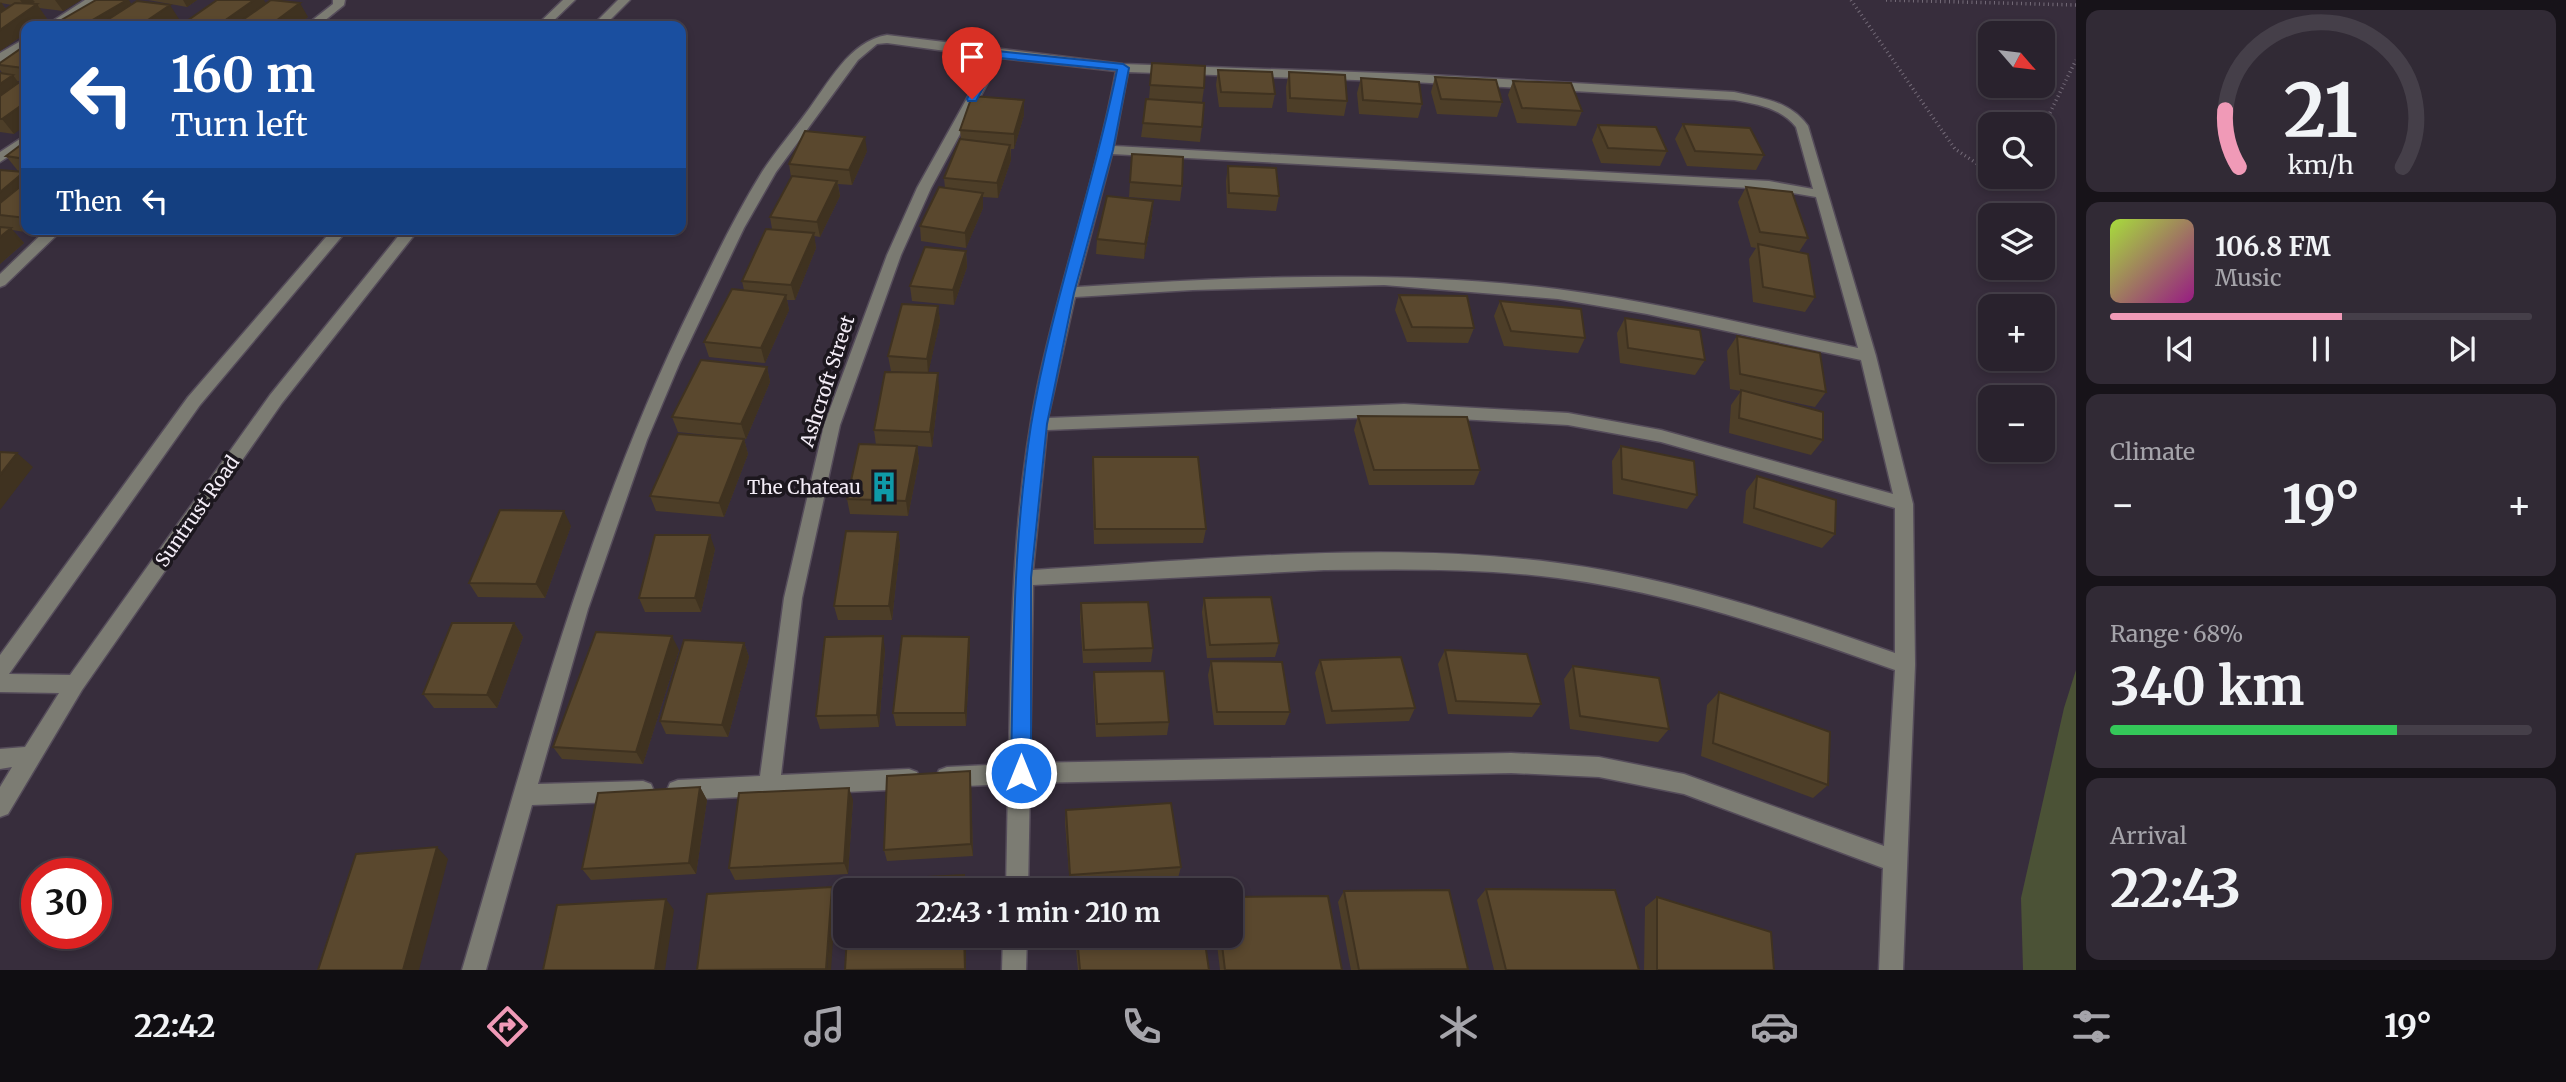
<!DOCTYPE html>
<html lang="en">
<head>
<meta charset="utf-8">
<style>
	body { margin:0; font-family:Merriweather,serif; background:#312a35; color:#f1f3f6; height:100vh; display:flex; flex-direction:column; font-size:26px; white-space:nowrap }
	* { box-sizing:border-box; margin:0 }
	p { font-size:23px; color:#a5a4aa }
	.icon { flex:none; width:38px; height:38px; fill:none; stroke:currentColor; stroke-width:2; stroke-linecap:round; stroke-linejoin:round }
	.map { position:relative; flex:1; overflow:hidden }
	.details { display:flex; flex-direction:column; gap:10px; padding:10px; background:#171319; width:490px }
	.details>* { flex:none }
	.hud { position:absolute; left:21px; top:21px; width:665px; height:214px; border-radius:14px; box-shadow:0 4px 10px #0003,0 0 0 2px #453f49; background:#1a4fa0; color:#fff; overflow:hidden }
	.needle { width:46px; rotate:118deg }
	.controls { position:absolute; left:1978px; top:21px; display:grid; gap:14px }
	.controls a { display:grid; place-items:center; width:77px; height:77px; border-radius:14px; background:#29222d; box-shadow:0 4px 10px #0003,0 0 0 2px #453f49; font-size:35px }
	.speed { position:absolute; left:21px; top:858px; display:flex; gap:14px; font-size:35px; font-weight:700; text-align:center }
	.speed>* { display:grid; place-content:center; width:91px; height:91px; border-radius:50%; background:#29222d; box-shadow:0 4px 10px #0003,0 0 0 2px #453f49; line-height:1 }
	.speed .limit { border:10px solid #d22; background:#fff; color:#111 }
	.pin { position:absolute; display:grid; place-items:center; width:60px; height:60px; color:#fff; margin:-72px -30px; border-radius:50% 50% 50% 0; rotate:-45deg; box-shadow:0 0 7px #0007 }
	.pin .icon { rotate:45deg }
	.me { position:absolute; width:77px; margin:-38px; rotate:0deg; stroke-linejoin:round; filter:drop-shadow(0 0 5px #0008) }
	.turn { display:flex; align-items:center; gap:24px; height:147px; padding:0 35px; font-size:32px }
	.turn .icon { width:91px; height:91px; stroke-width:2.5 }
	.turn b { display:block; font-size:49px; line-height:60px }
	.then { display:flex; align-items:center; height:66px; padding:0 35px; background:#0003; gap:14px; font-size:26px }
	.big { font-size:52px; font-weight:700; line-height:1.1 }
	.details .widget { flex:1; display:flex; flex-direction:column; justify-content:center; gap:10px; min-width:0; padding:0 24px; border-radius:14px; background:#312a35 }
	.details .dial { align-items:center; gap:0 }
	.dial svg { height:182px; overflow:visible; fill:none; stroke:#453f49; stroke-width:7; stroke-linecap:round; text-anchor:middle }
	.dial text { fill:#f1f3f6; stroke:none }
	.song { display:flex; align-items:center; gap:21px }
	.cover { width:84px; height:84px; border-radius:10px; background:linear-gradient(135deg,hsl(80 70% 55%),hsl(310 70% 35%)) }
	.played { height:7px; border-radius:4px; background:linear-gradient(90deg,#f09ab7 55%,#453f49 55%) }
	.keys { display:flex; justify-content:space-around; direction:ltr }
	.heat { display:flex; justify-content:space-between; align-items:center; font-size:38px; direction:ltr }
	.charge { height:10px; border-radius:5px; background:linear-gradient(90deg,#34c759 68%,#453f49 0) }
	.trip { position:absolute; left:833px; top:878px; width:410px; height:70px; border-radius:14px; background:#29222d; box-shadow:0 4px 10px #0003,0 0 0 2px #453f49; font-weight:700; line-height:70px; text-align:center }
	.menu { display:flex; height:112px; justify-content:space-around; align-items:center; background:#100e12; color:#a5a4aa }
	.menu .icon { width:49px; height:49px }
	.menu .active { color:#f09ab7 }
	.menu b { font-size:32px; color:#f1f3f6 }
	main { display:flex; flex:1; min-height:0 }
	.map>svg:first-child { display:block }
</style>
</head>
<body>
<main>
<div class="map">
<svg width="2076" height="970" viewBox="0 0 2076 970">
	<rect width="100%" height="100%" fill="#372d3c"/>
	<path fill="#4b5236" d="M2076 670V970H2023L2021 898 2064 708Z"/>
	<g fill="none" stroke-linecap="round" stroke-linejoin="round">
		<g stroke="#554c5a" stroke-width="3">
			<path id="minor" d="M85 0H99L59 26H45Z
				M333 0H345L344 5 318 26H305L333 4Z
				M563 0H575L548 26H536Z
				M618 0H630L604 26H592Z
				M887 35 1123 64 1412 74 1734 92C1762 98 1790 101 1808 126L1876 356 1913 504 1915 665 1903 970H1879L1883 868 1684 794 1599 777 1511 773 1030 783 1028 891H1006L1008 784 947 787 939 784 936 777 939 770 947 767 1009 764C1011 638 1012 513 1037 389 1059 282 1096 179 1116 71L1001 58 931 188 901 255 840 425 802 598 781 775 909 769 917 772 920 779 917 786 909 789 678 800 670 797 667 790 670 783 678 780 760 776 784 598 824 425 887 255 917 188 990 57 887 43 877 44 858 60 776 172 744 228 680 362 647 440 588 609 538 784 643 781 651 784 654 791 651 798 643 801 532 805 486 970H462C529 743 588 516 693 303 715 258 736 214 762 172 775 152 792 132 806 113 828 84 849 41 887 35ZM1128 72 1412 82 1734 100C1757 104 1781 108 1796 127L1813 189 1769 181 1114 146ZM1112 154 1769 189 1816 197 1858 348C1758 327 1658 302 1557 289 1398 269 1237 277 1077 287ZM1384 285 1558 299 1647 314 1861 360 1893 494 1661 430 1568 413 1404 404 1048 418 1075 297 1193 290ZM1404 416 1568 425 1661 442 1895 508V653C1785 615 1674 578 1558 563 1385 540 1206 560 1033 570L1047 430ZM1324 570C1402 569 1480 568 1558 578 1674 593 1785 631 1895 670L1884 846 1684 774 1599 757 1511 753 1030 763 1033 585Z
				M26 38V47L0 62V53Z
				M26 135V145L0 162V152Z
				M47 229H63L5 285 0 287V274Z
				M333 229H348L200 405 9 674 70 675 270 395 404 229H419L282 403 82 690 8 814 0 817V787L12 767 0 769V749L25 747 59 693 0 692V655L188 397Z
				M1003 936H1027L1026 970H1002Z"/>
		</g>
		<path stroke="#746b78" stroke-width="3.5" stroke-dasharray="1 3.5" stroke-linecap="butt" d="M1851 0 1955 149 1979 165 1990 166
			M1886 0 2076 5
			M2042 129 2076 60"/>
		<use href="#minor" fill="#7c7c73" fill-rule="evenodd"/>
	</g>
	<path fill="#4d3e28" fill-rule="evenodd" d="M0 0H81L63 11 39 8 47 19 26 26V33L0 51ZM1 3 12 5 6 9Z
		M148 0H197L187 7Z
		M266 4 308 17 296 26H186L184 23Z
		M26 45V82L17 81 14 134 0 132V73L3 74 0 70V63Z
		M1152 63 1204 88 1202 102 1158 100 1202 127 1200 142 1141 137 1143 123 1149 99Z
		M1218 70 1275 94 1272 108 1219 107 1216 85Z
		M1289 72 1347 101 1344 116 1287 112 1286 87Z
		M1435 77 1502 102 1497 117 1437 114 1431 92Z
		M1361 78 1422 104 1418 118 1359 114 1357 93Z
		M1513 81 1582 111 1576 126 1517 123 1508 95Z
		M1024 100V115L1014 149H1011V160L998 198 983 197V208L966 248 921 241 920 226 945 188 944 178 961 139 960 130Z
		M1683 124 1764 155 1756 170 1687 166 1675 139Z
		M1598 125 1667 151 1660 166 1601 163 1592 140Z
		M26 141V172L18 171 6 156Z
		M867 151 852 185 838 184 840 196 820 237 814 236 816 248 795 300H787L789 310 765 363 709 357 704 342 744 290 742 281 772 229 770 217 791 177 789 164Z
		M1132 154 1182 186 1180 201 1129 197Z
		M1228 166 1279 196 1276 211 1227 208 1226 181Z
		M0 170 26 175V229H43L38 234 12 230 24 243 0 264Z
		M1746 187 1808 238 1799 252 1815 297 1805 312 1753 302 1749 259 1756 248 1751 247 1738 202Z
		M1153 201 1152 216 1144 259 1096 254 1097 239Z
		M966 251 967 267 954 305 912 301 910 286Z
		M1399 295 1474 328 1468 343 1407 342 1395 310Z
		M1500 301 1585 338 1578 353 1504 346 1494 316Z
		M938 306 940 321 928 373 939 388 932 447 917 446 919 461 908 516 850 514 847 499 876 445 874 430 908 372 891 371 888 356Z
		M1625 318 1705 360 1695 375 1620 363 1617 333Z
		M1737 336 1826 392 1815 407 1755 394 1823 440 1811 455 1729 433 1731 405 1741 391 1730 389 1727 351Z
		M767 367 770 382 746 439 678 432 672 417Z
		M1358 416 1480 470 1474 485H1369L1354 430Z
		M744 439 748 454 724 517 656 511 650 496Z
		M1621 446 1697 495 1687 509 1613 494 1612 461Z
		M1093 457 1206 529 1203 543 1094 544 1092 472Z
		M1757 476 1835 534 1822 548 1743 523 1746 491Z
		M571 526 545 598 478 597 469 583Z
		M898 532 900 546 892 620H838L834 606Z
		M715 549 701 612H645L639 598Z
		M1204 598 1279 643 1275 657 1207 658 1202 612Z
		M1081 603 1153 648 1151 662 1083 663 1080 617Z
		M514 623 523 637 497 708H434L423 694Z
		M969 637 970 650 966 726H896L893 713Z
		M744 643 749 657 728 737 666 734 660 721Z
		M679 650 643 764 562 759 553 747Z
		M885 650 879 727 820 729 816 716Z
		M1445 650 1541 704 1532 717 1448 714 1438 664Z
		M1320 660 1415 708 1409 721 1326 724 1315 673Z
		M1211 661 1290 712 1285 725H1214L1208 675Z
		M1573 666 1669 729 1658 742 1570 729 1564 679Z
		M1094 672 1169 722 1167 735 1096 737 1093 686Z
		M1719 692 1828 785 1813 798 1701 756 1707 705Z
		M970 771 971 784 973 856 887 861 884 850Z
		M700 787 707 800 696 874 591 880 582 869Z
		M853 800 848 874 735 880 729 868Z
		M1066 810 1181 867 1178 878 1070 886 1065 822Z
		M1486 889 1639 970H1494L1477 900Z
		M1344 891 1468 969 1467 970H1351L1338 902Z
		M1657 897 1774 970H1644L1645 907Z
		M1075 936H1204L1209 970H1078Z
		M1216 936H1230L1342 970H1220Z"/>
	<path fill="#3f3220" d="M20 0H33L35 2 25 7Z
		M55 0H81L63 11Z
		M127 0H129L137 14 116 26H82Z
		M183 0H197L187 7Z
		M254 0H264L269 9 245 26H217Z
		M1 2 11 17 0 23V3Z
		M300 3 308 17 296 26H269Z
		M37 4 47 19 36 26H26V33L0 51V30Z
		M170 5 179 19 169 26H139Z
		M13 75 24 90 0 106V84Z
		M1024 100V115L1014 149V134Z
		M26 102V125L14 134 2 119Z
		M865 137 867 151 852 185 849 170Z
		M1010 145 1011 160 998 198 997 183Z
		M24 172 26 175V196L0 215V192Z
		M837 181 840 196 820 237 817 222Z
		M983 193V208L966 248 965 233Z
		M1153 201 1152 216 1144 259 1145 244Z
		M11 228 24 243 0 264V237Z
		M34 229H43L38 234Z
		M814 233 816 248 795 300 791 285Z
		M966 251 967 267 954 305 953 290Z
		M786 295 789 310 765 363 761 348Z
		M938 306 940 321 928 374 927 359Z
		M767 367 770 382 746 439 741 424Z
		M938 373 939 388 932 447 930 432Z
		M744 439 748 454 724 517 719 503Z
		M917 446 919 461 908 516 906 501Z
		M17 453 33 467 0 510V475Z
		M564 511 571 526 545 598 536 584Z
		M898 532 900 546 892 620 889 606Z
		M710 535 715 549 701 612 695 598Z
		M514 623 523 637 497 708 487 695Z
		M672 636 679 650 643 764 636 752Z
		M883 636 885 650 879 727 877 715Z
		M969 637 970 650 966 726 965 713Z
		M744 643 749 657 728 737 722 725Z
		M970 771 971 784 973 856 971 844Z
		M700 787 707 800 696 874 689 863Z
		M849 788 853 800 848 874 844 863Z
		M437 847 448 859 419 970H403Z
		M832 887 836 898 831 970H827Z
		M666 899 674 910 665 970H655Z
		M964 936H966V970H965Z"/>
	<path fill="#5a482e" stroke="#3f3220" stroke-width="2" d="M96 0H127L82 26H51Z
		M217 0H254L217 26 184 23Z
		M271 0 300 3 269 26H234Z
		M137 1 170 5 139 26H98Z
		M15 3 37 4 0 30V13Z
		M26 45V66L23 68 0 65V63Z
		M1152 63 1205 66 1204 88 1150 85Z
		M1218 70 1272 72 1275 94 1221 92Z
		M1289 72 1345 75 1347 101 1290 98Z
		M0 73 13 75 0 84Z
		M1435 77 1496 80 1502 102 1441 99Z
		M1361 78 1419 82 1422 104 1363 100Z
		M21 81 26 82V102L2 119H0V96Z
		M1513 81 1571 83 1582 111 1522 108Z
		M972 96 1024 100 1014 134 960 130Z
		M1146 99 1204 103 1202 127 1143 123Z
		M1683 124 1750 128 1764 155 1695 151Z
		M1598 125 1656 127 1667 151 1608 148Z
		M805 131 865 137 849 170 789 164Z
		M960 139 1010 145 997 183 944 178Z
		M26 141V159L6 156Z
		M1132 154 1183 157 1182 186 1130 182Z
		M1228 166 1276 168 1279 196 1229 193Z
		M0 170 24 172 0 192Z
		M792 176 837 181 817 222 770 217Z
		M26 182V218L0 215V203Z
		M939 187 983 193 965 233 920 226Z
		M1746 187 1792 192 1808 238 1760 232Z
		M1107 196 1153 201 1145 244 1097 239Z
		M0 227 11 228 0 237Z
		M766 229 814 233 791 285 742 281Z
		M1758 244 1808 254 1815 297 1763 287Z
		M925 247 966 251 953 290 910 286Z
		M732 289 786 295 761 348 704 342Z
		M1399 295 1467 296 1474 328 1412 327Z
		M1500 301 1581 309 1585 338 1511 331Z
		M902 304 938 306 927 359 888 356Z
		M1625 318 1700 330 1705 360 1628 348Z
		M1737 336 1820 353 1826 392 1740 374Z
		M701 360 767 367 741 424 672 417Z
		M885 372 938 373 930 432 874 430Z
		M1741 390 1823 412V440L1739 418Z
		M1358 416 1467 417 1480 470H1374Z
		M678 434 744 439 719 503 650 496Z
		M859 444 917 446 906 501 847 499Z
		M1621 446 1694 461 1697 495 1622 479Z
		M0 452 17 453 0 475Z
		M1093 457H1198L1206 529H1095Z
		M1757 476 1836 500 1835 534 1754 508Z
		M500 510 564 511 536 584 469 583Z
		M846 531 898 532 889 606H834Z
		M655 535H710L695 598H639Z
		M1271 597 1279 643 1210 645 1204 598Z
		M1148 602 1153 648 1084 650 1081 603Z
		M452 623H514L487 695 423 694Z
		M596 632 672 636 636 752 553 747Z
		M883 636 877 715 816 716 825 637Z
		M902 636 969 637 965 713H893Z
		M684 640 744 643 722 725 660 721Z
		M1445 650 1527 654 1541 704 1456 701Z
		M1401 657 1415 708 1332 711 1320 660Z
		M1211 661 1282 662 1290 712H1217Z
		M1573 666 1659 678 1669 729 1580 716Z
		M1164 671 1169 722 1097 724 1094 672Z
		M1719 692 1830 732 1828 785 1713 743Z
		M970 771 971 844 884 850 887 776Z
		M700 787 689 863 582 869 598 793Z
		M849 788 844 863 729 868 739 793Z
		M1171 803 1181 867 1070 875 1066 810Z
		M437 847 403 970H318L356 854Z
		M964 875V891H851V881Z
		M832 887 826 969 697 970 707 894Z
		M1486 889 1615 890 1639 970H1506Z
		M1449 890 1468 969 1359 970 1344 891Z
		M1328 896 1342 970H1225L1221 936H1230V897Z
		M1657 897 1771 932 1774 970H1657Z
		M666 899 655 970H543L557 905Z
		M847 936H964L965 969 845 970Z
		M1077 936H1204L1209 970H1080Z"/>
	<path fill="#1a73e8" stroke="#114b97" stroke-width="2" d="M997 51 1123 64 1129 68 1113 150 1074 293 1047 424 1031 578V773L1028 779 1021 782 1014 779 1011 773C1013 656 1013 541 1031 425 1051 305 1093 189 1117 70L1000 58 976 101H968L967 99 991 54Z"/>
	<defs>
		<g id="building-bare" transform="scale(2.415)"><path d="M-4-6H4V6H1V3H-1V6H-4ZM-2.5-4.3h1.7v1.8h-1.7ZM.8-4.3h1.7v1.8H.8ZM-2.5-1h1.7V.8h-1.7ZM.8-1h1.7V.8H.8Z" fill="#0f9aa8" stroke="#1c171e" stroke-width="2.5" paint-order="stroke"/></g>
	</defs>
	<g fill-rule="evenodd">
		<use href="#building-bare" x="884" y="487"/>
	</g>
	<g text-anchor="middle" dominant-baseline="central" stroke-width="7" stroke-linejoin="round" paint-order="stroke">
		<g font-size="19" fill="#f3ecf6" stroke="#1c171e">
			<text transform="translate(827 381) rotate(-72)">Ashcroft Street</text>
			<text transform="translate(197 511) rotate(-55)">Suntrust Road</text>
		</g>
		<g font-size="19" fill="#f3ecf6" stroke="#1c171e" text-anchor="end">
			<text x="861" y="487">The Chateau</text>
		</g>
	</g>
</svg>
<div class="controls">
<a><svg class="needle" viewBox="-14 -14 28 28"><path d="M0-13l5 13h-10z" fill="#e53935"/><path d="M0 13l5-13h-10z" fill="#a5a4aa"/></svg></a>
<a><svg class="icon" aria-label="search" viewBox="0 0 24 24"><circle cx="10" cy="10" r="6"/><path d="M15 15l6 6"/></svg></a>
<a><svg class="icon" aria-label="layers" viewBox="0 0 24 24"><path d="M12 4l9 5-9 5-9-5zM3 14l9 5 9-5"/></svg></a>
<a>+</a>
<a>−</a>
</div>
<div class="speed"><div class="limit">30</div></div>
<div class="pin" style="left:972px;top:99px;background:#d93025"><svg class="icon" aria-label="arrive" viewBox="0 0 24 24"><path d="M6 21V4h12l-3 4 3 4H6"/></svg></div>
<svg class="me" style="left:1021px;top:773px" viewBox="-20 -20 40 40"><circle r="17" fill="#1a73e8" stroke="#fff" stroke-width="3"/><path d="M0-11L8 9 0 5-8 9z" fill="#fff"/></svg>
<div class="trip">22:43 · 1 min · 210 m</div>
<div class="hud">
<div class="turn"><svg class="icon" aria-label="left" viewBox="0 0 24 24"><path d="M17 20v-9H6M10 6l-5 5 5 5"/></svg><div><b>160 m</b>Turn left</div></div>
<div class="then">Then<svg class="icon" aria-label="left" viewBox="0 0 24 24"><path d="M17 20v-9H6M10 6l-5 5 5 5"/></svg></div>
</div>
</div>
<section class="details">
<div class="widget dial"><svg viewBox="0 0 100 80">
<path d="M14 69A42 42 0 1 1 86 69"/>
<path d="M14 69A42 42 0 0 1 8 44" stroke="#f09ab7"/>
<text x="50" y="56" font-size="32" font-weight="700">21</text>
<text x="50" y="72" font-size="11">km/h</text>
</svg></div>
<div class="widget">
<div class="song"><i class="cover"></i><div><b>106.8 FM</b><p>Music</p></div></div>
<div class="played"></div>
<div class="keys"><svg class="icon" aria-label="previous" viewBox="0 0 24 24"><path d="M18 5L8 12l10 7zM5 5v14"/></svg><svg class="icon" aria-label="pause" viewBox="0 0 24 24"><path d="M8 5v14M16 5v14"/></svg><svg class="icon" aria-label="next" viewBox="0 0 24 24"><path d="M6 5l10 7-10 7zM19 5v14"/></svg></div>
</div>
<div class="widget"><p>Climate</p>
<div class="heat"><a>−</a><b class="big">19°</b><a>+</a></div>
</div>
<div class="widget"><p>Range · 68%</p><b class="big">340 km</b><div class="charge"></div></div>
<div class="widget"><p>Arrival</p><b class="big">22:43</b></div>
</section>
</main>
<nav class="menu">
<b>22:42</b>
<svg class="icon active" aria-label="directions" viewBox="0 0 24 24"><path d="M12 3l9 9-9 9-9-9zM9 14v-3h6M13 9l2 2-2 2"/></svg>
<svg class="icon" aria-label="music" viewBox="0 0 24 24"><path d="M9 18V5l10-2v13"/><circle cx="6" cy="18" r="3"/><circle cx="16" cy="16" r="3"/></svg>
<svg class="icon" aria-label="phone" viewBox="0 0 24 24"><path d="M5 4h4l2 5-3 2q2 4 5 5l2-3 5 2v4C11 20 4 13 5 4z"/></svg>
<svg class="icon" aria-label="climate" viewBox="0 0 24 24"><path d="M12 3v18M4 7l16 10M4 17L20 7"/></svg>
<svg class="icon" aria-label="car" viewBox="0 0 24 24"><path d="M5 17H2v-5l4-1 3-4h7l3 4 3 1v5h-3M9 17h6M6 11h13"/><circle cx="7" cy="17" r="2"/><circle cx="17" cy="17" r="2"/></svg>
<svg class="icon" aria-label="filters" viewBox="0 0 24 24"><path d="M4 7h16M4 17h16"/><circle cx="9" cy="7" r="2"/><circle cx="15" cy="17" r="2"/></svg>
<b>19°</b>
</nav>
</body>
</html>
